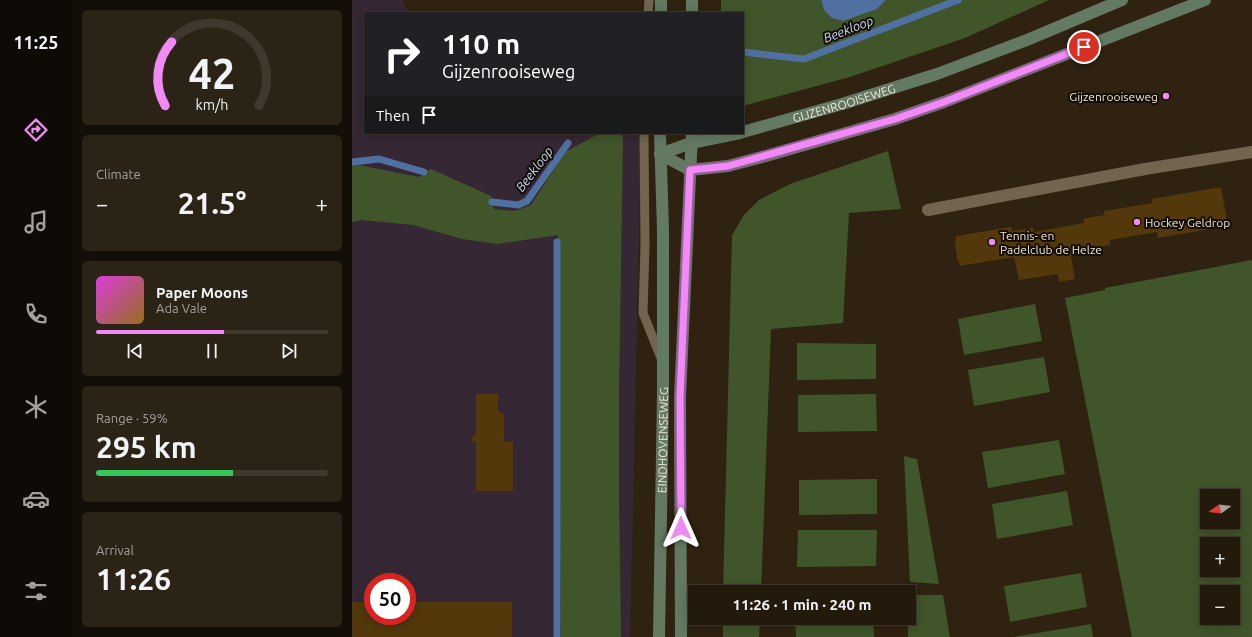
<!DOCTYPE html>
<html lang="en">
<head>
<meta charset="utf-8">
<style>
	body { margin:0; font-family:Ubuntu,sans-serif; background:#2b2315; color:#f1f3f6; height:100vh; display:flex; flex-direction:column; font-size:15px; white-space:nowrap }
	* { box-sizing:border-box; margin:0 }
	p { font-size:13px; color:#a3a19d }
	.icon { flex:none; width:22px; height:22px; fill:none; stroke:currentColor; stroke-width:2; stroke-linecap:round; stroke-linejoin:round }
	.map { position:relative; flex:1; overflow:hidden }
	.side { display:flex; flex-direction:column; gap:10px; padding:10px; background:#130e07; width:280px }
	.side>* { flex:none }
	.banner { position:absolute; left:12px; top:12px; width:380px; height:122px; border-radius:0px; box-shadow:0 2px 10px #0003,0 0 0 1px #40382d; background:#202124; color:#fff; overflow:hidden }
	.needle { width:26px; rotate:256deg }
	.buttons { position:absolute; left:848px; top:489px; display:grid; gap:8px }
	.buttons a { display:grid; place-items:center; width:40px; height:40px; border-radius:0px; background:#231a0c; box-shadow:0 2px 10px #0003,0 0 0 1px #40382d; font-size:20px }
	.speed { position:absolute; left:12px; top:573px; display:flex; gap:8px; font-size:20px; font-weight:700; text-align:center }
	.speed>* { display:grid; place-content:center; width:52px; height:52px; border-radius:50%; background:#231a0c; box-shadow:0 2px 10px #0003,0 0 0 1px #40382d; line-height:1 }
	.speed .limit { border:6px solid #d22; background:#fff; color:#111 }
	.pin { position:absolute; display:grid; place-items:center; width:34px; height:34px; color:#fff; margin:-17px; border:2px solid #fff; border-radius:50%; box-shadow:0 1px 4px #0007 }
	.me { position:absolute; width:44px; margin:-22px; rotate:0deg; stroke-linejoin:round; filter:drop-shadow(0 0 3px #0008) }
	.turn { display:flex; align-items:center; gap:14px; height:84px; padding:0 12px; font-size:18px }
	.turn .icon { width:52px; height:52px; stroke-width:2.5 }
	.turn b { display:block; font-size:28px; line-height:34px }
	.then { display:flex; align-items:center; height:38px; padding:0 12px; background:#0003; gap:8px; font-size:15px }
	.big { font-size:30px; font-weight:700; line-height:1.1 }
	.side .widget { flex:1; display:flex; flex-direction:column; justify-content:center; gap:6px; min-width:0; padding:0 14px; border-radius:6px; background:#2b2315 }
	.side .dial { align-items:center; gap:0 }
	.dial svg { height:104px; overflow:visible; fill:none; stroke:#40382d; stroke-width:7; stroke-linecap:round; text-anchor:middle }
	.dial text { fill:#f1f3f6; stroke:none }
	.song { display:flex; align-items:center; gap:12px }
	.cover { width:48px; height:48px; border-radius:6px; background:linear-gradient(135deg,hsl(300 70% 55%),hsl(40 70% 35%)) }
	.played { height:4px; border-radius:2px; background:linear-gradient(90deg,#f08bf6 55%,#40382d 55%) }
	.keys { display:flex; justify-content:space-around; direction:ltr }
	.heat { display:flex; justify-content:space-between; align-items:center; font-size:22px; direction:ltr }
	.charge { height:6px; border-radius:3px; background:linear-gradient(90deg,#34c759 59%,#40382d 0) }
	.trip { position:absolute; left:336px; top:585px; width:228px; height:40px; border-radius:0px; background:#231a0c; box-shadow:0 2px 10px #0003,0 0 0 1px #40382d; font-weight:700; line-height:40px; text-align:center }
	main { display:flex; flex:1; min-height:0 }
	.tabs { display:flex; flex-direction:column; width:72px; justify-content:space-around; align-items:center; background:#0e0a05; color:#a3a19d }
	.tabs .icon { width:28px; height:28px }
	.tabs .selected { color:#f08bf6 }
	.tabs b { font-size:18px; color:#f1f3f6 }
	.map>svg:first-child { display:block }
</style>
</head>
<body>
<main>
<nav class="tabs">
<b>11:25</b>
<svg class="icon selected" aria-label="directions" viewBox="0 0 24 24"><path d="M12 3l9 9-9 9-9-9zM9 14v-3h6M13 9l2 2-2 2"/></svg>
<svg class="icon" aria-label="music" viewBox="0 0 24 24"><path d="M9 18V5l10-2v13"/><circle cx="6" cy="18" r="3"/><circle cx="16" cy="16" r="3"/></svg>
<svg class="icon" aria-label="phone" viewBox="0 0 24 24"><path d="M5 4h4l2 5-3 2q2 4 5 5l2-3 5 2v4C11 20 4 13 5 4z"/></svg>
<svg class="icon" aria-label="climate" viewBox="0 0 24 24"><path d="M12 3v18M4 7l16 10M4 17L20 7"/></svg>
<svg class="icon" aria-label="car" viewBox="0 0 24 24"><path d="M5 17H2v-5l4-1 3-4h7l3 4 3 1v5h-3M9 17h6M6 11h13"/><circle cx="7" cy="17" r="2"/><circle cx="17" cy="17" r="2"/></svg>
<svg class="icon" aria-label="filters" viewBox="0 0 24 24"><path d="M4 7h16M4 17h16"/><circle cx="9" cy="7" r="2"/><circle cx="15" cy="17" r="2"/></svg>
</nav>
<section class="side">
<div class="widget dial"><svg viewBox="0 0 100 80">
<path d="M14 69A42 42 0 1 1 86 69"/>
<path d="M14 69A42 42 0 0 1 19 20" stroke="#f08bf6"/>
<text x="50" y="56" font-size="32" font-weight="700">42</text>
<text x="50" y="72" font-size="11">km/h</text>
</svg></div>
<div class="widget"><p>Climate</p>
<div class="heat"><a>−</a><b class="big">21.5°</b><a>+</a></div>
</div>
<div class="widget">
<div class="song"><i class="cover"></i><div><b>Paper Moons</b><p>Ada Vale</p></div></div>
<div class="played"></div>
<div class="keys"><svg class="icon" aria-label="previous" viewBox="0 0 24 24"><path d="M18 5L8 12l10 7zM5 5v14"/></svg><svg class="icon" aria-label="pause" viewBox="0 0 24 24"><path d="M8 5v14M16 5v14"/></svg><svg class="icon" aria-label="next" viewBox="0 0 24 24"><path d="M6 5l10 7-10 7zM19 5v14"/></svg></div>
</div>
<div class="widget"><p>Range · 59%</p><b class="big">295 km</b><div class="charge"></div></div>
<div class="widget"><p>Arrival</p><b class="big">11:26</b></div>
</section>
<div class="map">
<svg width="900" height="637" viewBox="0 0 900 637">
	<rect width="100%" height="100%" fill="#2f2210"/>
	<path fill="#352734" fill-rule="evenodd" d="M0 0H50L57 13H13V133H286L289 144 278 637H0ZM21 582H55V616H21Z"/>
	<path fill="#40552a" fill-rule="evenodd" d="M369 0H469L472 10 525 9 534 0H697L613 38 498 77 391 106V13H369Z
		M248 133H266L271 136 267 394V493L269 637H209L206 235 145 244 110 239 61 225 9 220 0 222V165L2 164 67 177 79 169 139 196 142 209 163 211 179 205 213 152Z
		M536 151 549 209 497 213 491 323 419 329 409 592H371L380 235 392 215 407 200 438 184Z
		M900 260V637H780L713 298 753 290V288ZM855 496H881V522H855ZM855 544H881V570H855ZM855 592H881V618H855Z
		M683 304 690 341 612 355 606 319Z
		M445 343 524 344V379L445 380Z
		M692 357 698 392 622 406 616 370Z
		M524 394 525 431 446 432V395Z
		M707 440 713 474 636 488 630 452Z
		M552 456 565 459 587 584 558 582Z
		M525 479V514L447 515V480Z
		M715 491 721 525 645 539 640 504Z
		M446 530H525L524 566 445 567Z
		M729 573 735 607 658 622 652 586Z
		M557 595H591L598 637H556V618H557Z
		M371 618H408L407 637H371Z
		M443 618H521L522 637H444Z
		M739 624 741 637H661Z"/>
	<path fill="#5070a1" d="M469 0H534L525 9 491 21 480 18 472 10Z"/>
	<g fill="none" stroke-linecap="round" stroke-linejoin="round">
		<path stroke="#5070a1" stroke-width="7" d="M391 52 452 59 606 0
			M0 162 27 159 72 172
			M140 202 166 205 175 201 216 143
			M205 637V242"/>
	</g>
	<path fill="#52380b" d="M869 187 876 226 806 238 805 232 758 240V245L738 248V252L719 256 723 279 707 282 706 274 667 280 662 257 608 266 605 258 603 244 604 236 659 227 660 231 681 228 682 232 732 223 731 219 752 215V211L800 203 799 199Z
		M124 394H146V411L152 414V442H161V491H124V443L119 440 124 432Z
		M0 602H21V616H55V602H160V637H0Z"/>
	<g fill="none" stroke-linecap="round" stroke-linejoin="round">
		<path stroke="#72644f" stroke-width="9" d="M296 13 297 0
			M292 133 293 246 291 313 309 358"/>
		<path stroke="#72644f" stroke-width="12" d="M576 210 793 169 900 152"/>
		<g stroke="#637962" stroke-width="12">
			<path d="M340 0V13"/>
			<path d="M309 13V0"/>
			<path id="s1" d="M391 132 490 104 585 74 675 40 770 0"/>
			<path d="M308 154 338 170 376 166 414 156 543 119 592 102 853 0"/>
			<path d="M308 154 339 143 388 133"/>
			<path id="s2" d="M307 637 311 393V230L308 133"/>
			<path d="M329 637 328 397 340 133"/>
		</g>
	</g>
	<g fill="none" stroke-linecap="round" stroke-linejoin="round">
		<g stroke="#9c5aa0" stroke-width="10">
			<path id="route" d="M329 528 328 397 338 170 376 166 543 119 592 102 732 47"/>
		</g>
		<use href="#route" stroke="#f08bf6" stroke-width="7"/>
	</g>
	<g fill="#f08bf6" stroke="#130d06" stroke-width="1.5">
		<circle cx="814" cy="96" r="4"/>
		<circle cx="785" cy="222" r="4"/>
		<circle cx="640" cy="242" r="4"/>
	</g>
	<g text-anchor="middle" dominant-baseline="central" stroke-width="4" stroke-linejoin="round" paint-order="stroke">
		<g font-size="12" fill="#eee6da" stroke="#130d06" text-anchor="start">
			<text x="806" y="96" text-anchor="end">Gijzenrooiseweg</text>
			<text x="793" y="222">Hockey Geldrop</text>
			<text x="648" y="235">Tennis- en<tspan x="648" dy="14">Padelclub de Helze</tspan></text>
		</g>
		<g font-size="12" fill="#eee6da" stroke="#130d06">
			<text stroke="none"><textPath href="#s1" startOffset="105">GIJZENROOISEWEG</textPath></text>
			<text stroke="none"><textPath href="#s2" startOffset="197">EINDHOVENSEWEG</textPath></text>
		</g>
		<g font-size="13" font-style="italic" fill="#c6daf8" stroke="#130d06">
			<text transform="translate(496 29) rotate(-21)">Beekloop</text>
			<text transform="translate(182 169) rotate(-53)">Beekloop</text>
		</g>
	</g>
</svg>
<div class="buttons">
<a><svg class="needle" viewBox="-14 -14 28 28"><path d="M0-13l5 13h-10z" fill="#e53935"/><path d="M0 13l5-13h-10z" fill="#a3a19d"/></svg></a>
<a>+</a>
<a>−</a>
</div>
<div class="speed"><div class="limit">50</div></div>
<div class="pin" style="left:732px;top:47px;background:#d93025"><svg class="icon" aria-label="arrive" viewBox="0 0 24 24"><path d="M6 21V4h12l-3 4 3 4H6"/></svg></div>
<svg class="me" style="left:329px;top:528px" viewBox="-20 -20 40 40"><path d="M0-17L14 15 0 8-14 15z" fill="#f08bf6" stroke="#fff" stroke-width="4"/></svg>
<div class="trip">11:26 · 1 min · 240 m</div>
<div class="banner">
<div class="turn"><svg class="icon" aria-label="right" viewBox="0 0 24 24"><path d="M7 20v-9h11M14 6l5 5-5 5"/></svg><div><b>110 m</b>Gijzenrooiseweg</div></div>
<div class="then">Then<svg class="icon" aria-label="arrive" viewBox="0 0 24 24"><path d="M6 21V4h12l-3 4 3 4H6"/></svg></div>
</div>
</div>
</main>
</body>
</html>
